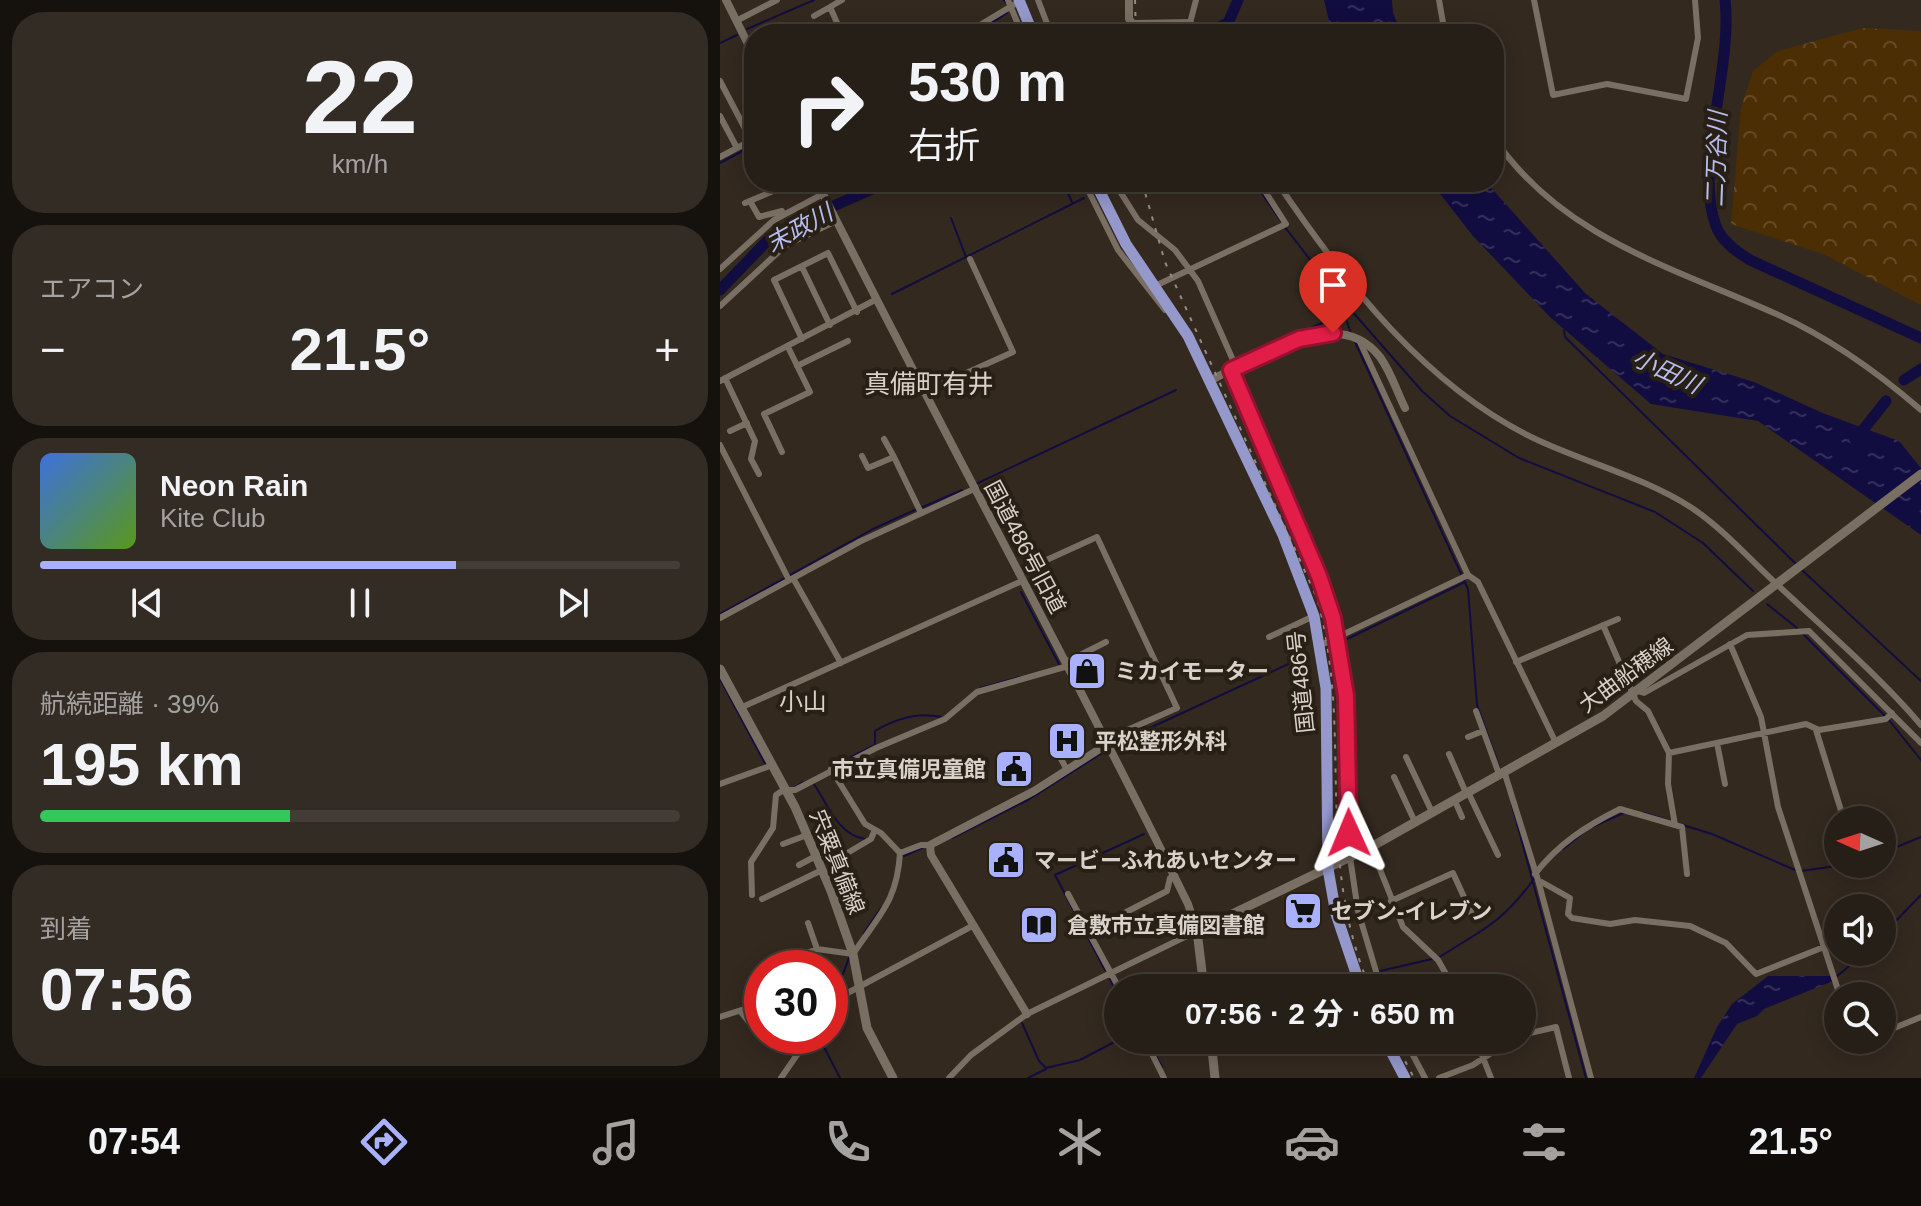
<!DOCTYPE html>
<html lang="ja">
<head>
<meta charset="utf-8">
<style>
	body { margin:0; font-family:Helvetica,"Noto Sans JP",sans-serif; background:#322c24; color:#f1f3f6; height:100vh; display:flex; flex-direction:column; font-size:30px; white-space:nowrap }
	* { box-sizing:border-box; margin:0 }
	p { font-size:26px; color:#a4a2a1 }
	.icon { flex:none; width:44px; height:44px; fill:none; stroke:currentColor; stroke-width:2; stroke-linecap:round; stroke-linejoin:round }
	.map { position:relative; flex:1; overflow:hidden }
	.side { display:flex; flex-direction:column; gap:12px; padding:12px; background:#15110d; width:720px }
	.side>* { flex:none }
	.guide { position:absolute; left:24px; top:24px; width:760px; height:168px; border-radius:32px; box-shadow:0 4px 20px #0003,0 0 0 2px #423d36; background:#261f17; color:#f1f3f6; overflow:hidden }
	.needle { width:52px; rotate:273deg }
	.fabs { position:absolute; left:1104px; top:806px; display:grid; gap:16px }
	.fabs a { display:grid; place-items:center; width:72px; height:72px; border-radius:50%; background:#261f17; box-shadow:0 4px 20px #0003,0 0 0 2px #423d36; font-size:40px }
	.speed { position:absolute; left:24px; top:950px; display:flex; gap:16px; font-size:40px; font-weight:700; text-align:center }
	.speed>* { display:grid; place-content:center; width:104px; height:104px; border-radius:50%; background:#261f17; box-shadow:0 4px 20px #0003,0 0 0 2px #423d36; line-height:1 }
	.speed .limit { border:12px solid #d22; background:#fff; color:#111 }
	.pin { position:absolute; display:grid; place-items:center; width:68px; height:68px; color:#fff; margin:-82px -34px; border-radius:50% 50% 50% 0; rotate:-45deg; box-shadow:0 0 8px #0007 }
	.pin .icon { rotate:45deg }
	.me { position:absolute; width:88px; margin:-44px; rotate:359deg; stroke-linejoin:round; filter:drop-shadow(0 0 6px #0008) }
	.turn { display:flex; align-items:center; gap:28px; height:168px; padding:0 32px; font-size:36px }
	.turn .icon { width:104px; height:104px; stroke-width:2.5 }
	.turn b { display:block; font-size:56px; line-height:68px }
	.big { font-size:60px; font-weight:700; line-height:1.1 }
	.side .tile { flex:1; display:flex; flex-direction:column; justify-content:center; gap:12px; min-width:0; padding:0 28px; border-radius:32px; background:#322c24 }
	.side .dial { align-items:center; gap:0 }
	.dial b { font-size:104px; line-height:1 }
	.song { display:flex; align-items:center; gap:24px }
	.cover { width:96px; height:96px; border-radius:12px; background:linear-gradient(135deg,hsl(220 70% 55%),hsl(90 70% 35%)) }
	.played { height:8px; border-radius:4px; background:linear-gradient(90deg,#a9b0fc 65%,#423d36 65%) }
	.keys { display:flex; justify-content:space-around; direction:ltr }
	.heat { display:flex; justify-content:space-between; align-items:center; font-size:44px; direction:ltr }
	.charge { height:12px; border-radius:6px; background:linear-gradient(90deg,#34c759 39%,#423d36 0) }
	.trip { position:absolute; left:384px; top:974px; width:432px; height:80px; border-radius:40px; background:#261f17; box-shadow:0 4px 20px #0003,0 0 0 2px #423d36; font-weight:700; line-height:80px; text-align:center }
	.menu { display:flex; height:128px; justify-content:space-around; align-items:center; background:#0f0c09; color:#a4a2a1 }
	.menu .icon { width:56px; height:56px }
	.menu .selected { color:#a9b0fc }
	.menu b { font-size:36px; color:#f1f3f6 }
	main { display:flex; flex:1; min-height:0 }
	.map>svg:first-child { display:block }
</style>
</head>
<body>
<main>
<section class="side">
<div class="tile dial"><b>22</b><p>km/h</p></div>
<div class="tile"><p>エアコン</p>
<div class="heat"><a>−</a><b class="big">21.5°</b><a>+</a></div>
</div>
<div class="tile">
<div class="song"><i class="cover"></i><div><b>Neon Rain</b><p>Kite Club</p></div></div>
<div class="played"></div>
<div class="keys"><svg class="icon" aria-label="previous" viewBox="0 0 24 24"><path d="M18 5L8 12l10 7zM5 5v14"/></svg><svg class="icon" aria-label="pause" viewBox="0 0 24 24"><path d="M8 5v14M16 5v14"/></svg><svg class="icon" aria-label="next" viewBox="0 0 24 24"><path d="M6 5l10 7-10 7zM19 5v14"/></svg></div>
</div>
<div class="tile"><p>航続距離 · 39%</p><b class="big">195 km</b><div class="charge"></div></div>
<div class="tile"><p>到着</p><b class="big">07:56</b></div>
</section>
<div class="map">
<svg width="1201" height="1078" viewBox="0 0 1201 1078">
	<defs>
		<pattern id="forest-crowns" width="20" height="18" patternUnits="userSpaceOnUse" patternTransform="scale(2)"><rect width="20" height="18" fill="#4b2e03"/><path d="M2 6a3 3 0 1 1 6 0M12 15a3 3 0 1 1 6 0" fill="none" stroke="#644b26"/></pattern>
		<pattern id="water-ripples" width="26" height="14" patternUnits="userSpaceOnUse" patternTransform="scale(2)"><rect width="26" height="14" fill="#120d40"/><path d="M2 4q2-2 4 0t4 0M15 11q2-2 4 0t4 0" fill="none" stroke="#342f5a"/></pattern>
	</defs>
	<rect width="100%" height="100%" fill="#33291f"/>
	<path fill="url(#forest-crowns)" d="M1143 28 1201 31V305L1103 254 1011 224 1021 108 1033 71 1058 51Z"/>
	<path fill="url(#water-ripples)" d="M604 0H672L673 13 682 34H612Z
		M711 182H766L866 294 943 354 1034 382 1105 414 1179 441 1201 468V535L1038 421 931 404 830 317 752 235Z
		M1048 976H1111L1113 981 1044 1009 1037 1016 1017 1024 981 1078H974L997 1027 1012 1004Z"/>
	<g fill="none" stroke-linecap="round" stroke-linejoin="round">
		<path stroke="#120d40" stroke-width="2" d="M284 0 285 2
			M27 29 94 0
			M254 34 287 13
			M0 43 17 35
			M0 163 34 145
			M349 182 345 187 352 202
			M534 182 561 221
			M383 188 391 184
			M231 218 246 257
			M564 226 616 293 702 391 730 416 799 458 935 512 983 543 1033 591
			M172 294 364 198
			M618 298 631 333
			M844 330 845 337 1075 563
			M568 338 625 313
			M635 342 748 589 757 705 780 769
			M517 359 530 355
			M256 484 456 390
			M203 507 242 490
			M1082 570 1201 681
			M301 592 339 664
			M1047 604 1077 628
			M0 614 153 529 197 509
			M1082 633 1165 716
			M627 639 745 582
			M0 679 46 765
			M260 688 300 677
			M1169 720 1201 760
			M395 744 588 655
			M127 759 155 745V731C175 719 198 712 221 717
			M94 784C108 805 118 835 145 839
			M75 787 83 782
			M792 805 866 1078
			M924 813 992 834 1075 870
			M872 827 906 812
			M232 838 308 800 382 753
			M843 849 863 833
			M1162 853 1201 837
			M184 856 202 848
			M1081 871 1130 864
			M144 933 161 908
			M1162 935 1201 895
			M718 958C763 929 780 925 814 879
			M385 970 335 875 424 834
			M660 971 712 959
			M1116 977 1146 952
			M390 979 398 995
			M489 983 520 974H624
			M113 1001 130 955
			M110 1015 112 1008
			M302 1023 319 1061 326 1068 360 1060 398 1040
			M104 1036V1047L120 1078
			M434 1052 442 1067
			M308 1078 326 1069"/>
		<path stroke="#120d40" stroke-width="11" d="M1005 0C1013 67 974 169 996 226 1001 241 1017 252 1030 260L1201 338
			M486 34 508 23 518 0
			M0 290 49 239 75 223 168 182
			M1184 380 1201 369
			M1135 440 1166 401"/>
		<path stroke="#7a6f63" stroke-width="6" d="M122 0 110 7 122 34
			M288 0 302 34
			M318 0 331 34
			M719 0 725 34
			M814 0 833 95 887 84 966 99 978 38 975 0
			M94 16 110 7
			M16 21 57 0
			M73 34 86 29
			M152 34 160 31 162 34
			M245 34 300 1
			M451 34 461 24
			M475 34 470 23 476 0
			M0 81 31 140
			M0 116 17 148
			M774 138C841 237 951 267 1054 313 1109 337 1156 371 1201 410
			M0 157 34 139
			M364 182 398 250 445 310
			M394 182 418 220 455 250 478 281 516 367
			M557 182C625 283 709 391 822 442 873 465 925 478 972 508 1006 531 1032 562 1062 589 1109 633 1159 676 1201 725
			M380 193 403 182
			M30 201 39 217 62 211
			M25 203 51 192
			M82 267 110 325
			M0 269 54 220 103 194
			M437 285 566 224 539 182
			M0 306 66 245 116 221
			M82 339 54 280 108 253 137 312
			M640 342 748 575 758 582 836 743
			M77 366 128 341
			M511 370 599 576 613 618 626 696 629 833 640 852
			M5 378 35 441 31 459 39 474
			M0 381 155 300
			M202 393 293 352 250 259
			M10 431 27 423
			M0 445 69 580
			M62 452 44 414 90 392 68 347
			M142 456 148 468 174 457 164 439
			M174 457 201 513
			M298 573 377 537 457 708 387 739
			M73 578 121 663
			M0 618 141 541 254 489
			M883 625 916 701 928 711 949 753 1086 724 1099 730 1166 719 1172 713
			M549 637 594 616
			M1010 644 1041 717 1058 807 1120 996
			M601 645 748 575
			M346 662 386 642
			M796 662 898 619
			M918 691 924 693 1027 635 1089 631 1201 743
			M20 708 302 581
			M756 711 779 774
			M1096 730 1124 820
			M748 737 763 731
			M332 742 347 770
			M997 743 1005 784
			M949 753 948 784 955 825
			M729 754 746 793
			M686 757 712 812
			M784 771 818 880 850 898 848 914 852 918 890 924 915 920 970 926 1006 943 1036 974 1104 947
			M674 777 695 822
			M0 784 50 766
			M66 790H75L156 748 225 719 257 692 348 666
			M748 792 778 855
			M734 799 742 817
			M63 844 87 835
			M651 847 683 927 718 960 734 988
			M180 853 201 845H210
			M630 857 638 911 661 988
			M98 860 124 855 151 839 154 832
			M79 865 96 856
			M815 874C838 844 866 826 900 809L962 827 967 874
			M818 880 871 1078
			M348 894 399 988
			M32 895 31 862 53 828 56 795 65 789
			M42 899 102 870
			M671 901 733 873 754 919
			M88 923 97 949
			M366 927 385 923 447 891 450 878 455 876
			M40 967 42 976
			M76 968 78 957 97 949 133 954C159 915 177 902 180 853L161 833 145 824 111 769
			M110 1007 122 996 254 925
			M21 1012 28 1021 42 1027
			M0 1017 34 1006 42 990
			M1162 1033 1201 1017
			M802 1035 836 1027 849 1078
			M425 1040 444 1078
			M685 1040 705 1078
			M756 1040 771 1078
			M1138 1040H1143
			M61 1078 90 1036
			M229 1078 251 1055 307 1014 477 931
			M719 1078 753 1065 791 1040"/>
		<path stroke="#7a6f63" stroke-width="8" d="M6 0 34 56
			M409 0V19L413 24 470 23
			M97 182C218 424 349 661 468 904L477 931
			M490 381C535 357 618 302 660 357 671 372 677 392 685 408
			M307 1014 211 855 210 845 314 791 389 743"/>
		<path stroke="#7a6f63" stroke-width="9" d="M0 669 75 807 111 891 133 954 147 1028 173 1078
			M484 988 477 931 651 847 883 716 1201 474
			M491 1040 495 1078"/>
		<path stroke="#9498cb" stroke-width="11" d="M299 0 313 34
			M375 182 406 244 468 336 563 535 594 616 606 688 608 869 616 914 641 988
			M665 1040 685 1078"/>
		<path stroke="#948c84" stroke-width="2" stroke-dasharray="4 8" stroke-linecap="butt" d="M415 0 416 34
			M422 182 445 262 597 598C634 731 593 854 650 988
			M674 1040 694 1078"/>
	</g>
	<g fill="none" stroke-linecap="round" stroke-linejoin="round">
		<g stroke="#92132f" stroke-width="20">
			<path id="route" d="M613 333 579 339 511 370 599 576 613 618 626 696 629 833"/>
		</g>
		<use href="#route" stroke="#e11d48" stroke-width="14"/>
	</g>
	<defs>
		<g id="shop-square" transform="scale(2)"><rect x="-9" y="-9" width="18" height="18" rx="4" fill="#a9b0fc" stroke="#292015"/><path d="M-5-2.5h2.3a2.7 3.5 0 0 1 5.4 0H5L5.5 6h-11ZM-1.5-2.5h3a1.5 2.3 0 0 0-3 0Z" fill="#111"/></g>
		<g id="hospital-square" transform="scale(2)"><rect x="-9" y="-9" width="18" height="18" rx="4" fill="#a9b0fc" stroke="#292015"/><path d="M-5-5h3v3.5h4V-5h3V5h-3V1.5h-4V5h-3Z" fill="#111"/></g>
		<g id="civic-square" transform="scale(2)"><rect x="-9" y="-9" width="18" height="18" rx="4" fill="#a9b0fc" stroke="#292015"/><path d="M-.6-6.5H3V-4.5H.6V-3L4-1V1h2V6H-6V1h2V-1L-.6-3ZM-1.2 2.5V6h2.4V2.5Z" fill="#111"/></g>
		<g id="supermarket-square" transform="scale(2)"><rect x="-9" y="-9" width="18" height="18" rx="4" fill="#a9b0fc" stroke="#292015"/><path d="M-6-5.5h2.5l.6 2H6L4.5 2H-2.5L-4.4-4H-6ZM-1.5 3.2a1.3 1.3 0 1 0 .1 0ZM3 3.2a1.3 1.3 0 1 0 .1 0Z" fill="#111"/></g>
		<g id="library-square" transform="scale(2)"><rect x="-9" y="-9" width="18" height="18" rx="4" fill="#a9b0fc" stroke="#292015"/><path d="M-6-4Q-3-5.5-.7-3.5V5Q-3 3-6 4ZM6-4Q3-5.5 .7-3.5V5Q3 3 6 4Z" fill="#111"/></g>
	</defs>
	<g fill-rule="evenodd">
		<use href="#shop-square" x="367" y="671"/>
		<use href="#hospital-square" x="347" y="741"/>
		<use href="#civic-square" x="294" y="769"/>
		<use href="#civic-square" x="286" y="860"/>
		<use href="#supermarket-square" x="583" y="911"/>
		<use href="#library-square" x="319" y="925"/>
	</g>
	<g text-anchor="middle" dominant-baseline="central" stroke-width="8" stroke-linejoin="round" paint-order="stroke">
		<g font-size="22" fill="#d8d2cb" stroke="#292015">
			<text transform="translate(305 547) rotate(62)">国道486号旧道</text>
			<text transform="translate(906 675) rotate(-36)">大曲船穂線</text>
			<text transform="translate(581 682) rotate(-96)">国道486号</text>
			<text transform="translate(117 862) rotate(68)">宍粟真備線</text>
		</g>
		<g font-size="22" font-weight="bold" fill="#d8d2cb" stroke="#292015" text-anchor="start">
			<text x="395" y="671">ミカイモーター</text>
			<text x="375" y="741">平松整形外科</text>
			<text x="266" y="769" text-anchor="end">市立真備児童館</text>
			<text x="314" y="860">マービーふれあいセンター</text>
			<text x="611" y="911">セブン-イレブン</text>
			<text x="347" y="925">倉敷市立真備図書館</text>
		</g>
		<g font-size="24" font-style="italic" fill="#b7bdf1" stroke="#292015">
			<text transform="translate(996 159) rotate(-88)">二万谷川</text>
			<text transform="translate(79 228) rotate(-29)">末政川</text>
			<text transform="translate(947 371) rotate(25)">小田川</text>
		</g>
		<g font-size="24" fill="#d8d2cb" stroke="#292015">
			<text x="83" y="701">小山</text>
		</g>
		<g font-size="26" fill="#d8d2cb" stroke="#292015">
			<text x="209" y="384">真備町有井</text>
		</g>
	</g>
</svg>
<div class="fabs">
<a><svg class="needle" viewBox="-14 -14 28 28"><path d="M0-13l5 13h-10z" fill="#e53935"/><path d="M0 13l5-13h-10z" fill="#a4a2a1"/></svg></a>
<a><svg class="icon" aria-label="sound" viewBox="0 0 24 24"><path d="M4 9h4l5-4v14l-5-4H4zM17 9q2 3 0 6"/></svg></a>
<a><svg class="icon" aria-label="search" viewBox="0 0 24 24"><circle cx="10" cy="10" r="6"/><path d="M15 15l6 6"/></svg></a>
</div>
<div class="speed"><div class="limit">30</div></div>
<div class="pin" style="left:613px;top:333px;background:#d93025"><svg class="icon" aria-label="arrive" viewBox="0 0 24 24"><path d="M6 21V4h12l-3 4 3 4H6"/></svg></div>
<svg class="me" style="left:629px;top:833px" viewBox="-20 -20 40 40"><path d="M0-17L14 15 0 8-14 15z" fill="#e11d48" stroke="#fff" stroke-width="4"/></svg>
<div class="trip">07:56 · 2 分 · 650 m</div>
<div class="guide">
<div class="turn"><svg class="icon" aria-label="right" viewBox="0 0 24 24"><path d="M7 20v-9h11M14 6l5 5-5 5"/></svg><div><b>530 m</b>右折</div></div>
</div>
</div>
</main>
<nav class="menu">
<b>07:54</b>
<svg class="icon selected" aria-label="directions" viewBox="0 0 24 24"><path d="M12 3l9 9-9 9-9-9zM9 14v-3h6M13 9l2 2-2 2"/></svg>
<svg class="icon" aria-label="music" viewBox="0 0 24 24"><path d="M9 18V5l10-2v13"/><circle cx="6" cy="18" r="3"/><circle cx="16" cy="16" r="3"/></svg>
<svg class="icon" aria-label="phone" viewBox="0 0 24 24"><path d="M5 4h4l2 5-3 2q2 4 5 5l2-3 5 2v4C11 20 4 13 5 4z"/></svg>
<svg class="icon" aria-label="climate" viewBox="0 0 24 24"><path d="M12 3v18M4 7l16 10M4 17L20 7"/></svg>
<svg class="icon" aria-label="car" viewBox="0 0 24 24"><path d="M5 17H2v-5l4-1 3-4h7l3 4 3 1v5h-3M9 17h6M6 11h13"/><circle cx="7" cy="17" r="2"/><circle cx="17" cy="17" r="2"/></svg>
<svg class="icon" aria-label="filters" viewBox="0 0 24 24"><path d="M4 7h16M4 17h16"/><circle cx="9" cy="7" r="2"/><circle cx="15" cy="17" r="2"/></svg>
<b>21.5°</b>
</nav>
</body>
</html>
